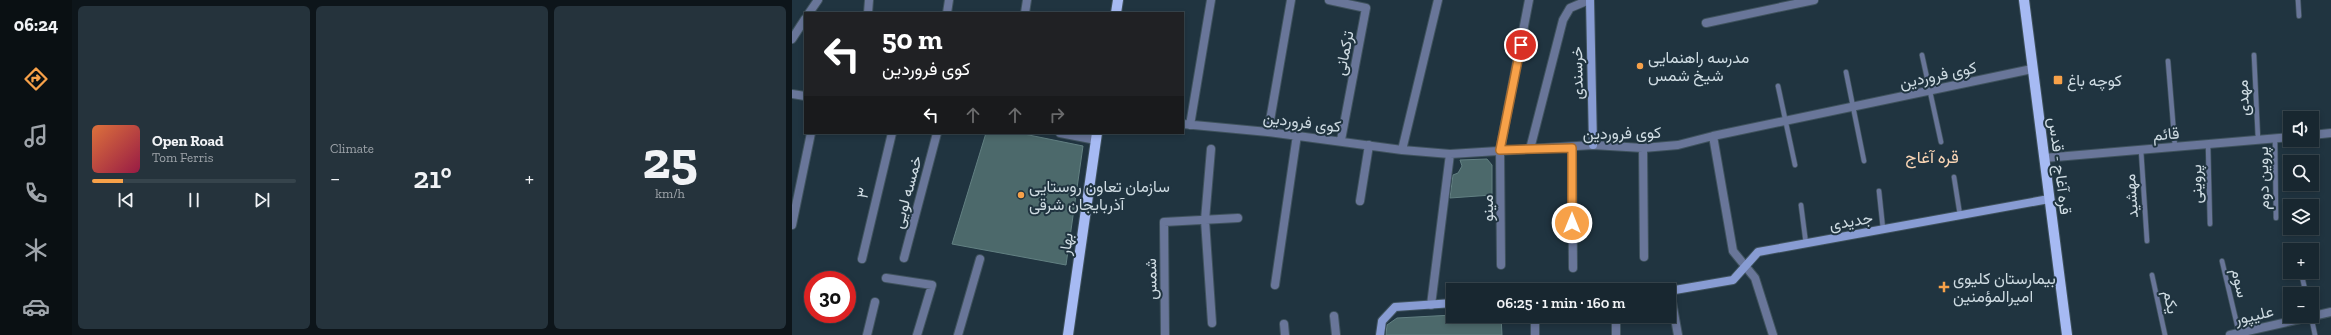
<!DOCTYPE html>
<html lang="en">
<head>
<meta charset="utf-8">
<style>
	body { margin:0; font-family:"Zilla Slab",Vazirmatn,serif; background:#25333c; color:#f1f3f6; height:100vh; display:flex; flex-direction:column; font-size:15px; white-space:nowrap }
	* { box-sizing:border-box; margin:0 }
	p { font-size:13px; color:#9fa5ab }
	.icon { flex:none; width:22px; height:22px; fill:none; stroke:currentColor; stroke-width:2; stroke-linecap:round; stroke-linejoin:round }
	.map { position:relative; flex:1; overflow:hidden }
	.panel { display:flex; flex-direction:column; gap:6px; padding:6px; background:#0d151a; width:720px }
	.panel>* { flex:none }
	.top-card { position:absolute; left:12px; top:12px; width:380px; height:122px; border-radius:0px; box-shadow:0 2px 6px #0003,0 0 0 1px #36444c; background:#202124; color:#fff; overflow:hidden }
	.fabs { position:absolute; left:1491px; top:111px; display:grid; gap:8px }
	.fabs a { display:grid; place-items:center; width:36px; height:36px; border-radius:0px; background:#182730; box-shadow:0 2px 6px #0003,0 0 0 1px #36444c; font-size:20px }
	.speed { position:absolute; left:12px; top:271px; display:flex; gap:8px; font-size:20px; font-weight:700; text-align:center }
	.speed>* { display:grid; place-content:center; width:52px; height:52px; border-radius:50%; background:#182730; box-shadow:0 2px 6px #0003,0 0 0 1px #36444c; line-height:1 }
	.speed .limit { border:6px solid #d22; background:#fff; color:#111 }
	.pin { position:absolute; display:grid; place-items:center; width:34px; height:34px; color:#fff; margin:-17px; border:2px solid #fff; border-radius:50%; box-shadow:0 1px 4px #0007 }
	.me { position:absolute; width:44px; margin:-22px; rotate:0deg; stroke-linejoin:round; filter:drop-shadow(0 0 3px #0008) }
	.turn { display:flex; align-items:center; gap:14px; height:84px; padding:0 12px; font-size:18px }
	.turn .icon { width:52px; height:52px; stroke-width:2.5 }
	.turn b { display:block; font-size:28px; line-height:34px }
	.lanes { display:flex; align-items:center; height:38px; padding:0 12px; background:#0003; justify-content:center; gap:20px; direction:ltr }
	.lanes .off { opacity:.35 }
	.big { font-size:30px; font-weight:600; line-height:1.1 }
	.panel .widget { flex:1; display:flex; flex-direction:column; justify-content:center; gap:6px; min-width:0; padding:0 14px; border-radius:6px; background:#25333c }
	.panel .dial { align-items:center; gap:0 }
	.dial b { font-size:52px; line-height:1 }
	.song { display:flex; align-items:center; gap:12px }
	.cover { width:48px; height:48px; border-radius:6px; background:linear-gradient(135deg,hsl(20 70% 55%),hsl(340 70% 35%)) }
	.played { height:4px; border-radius:2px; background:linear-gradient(90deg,#f7a149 15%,#36444c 15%) }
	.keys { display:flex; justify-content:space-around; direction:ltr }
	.heat { display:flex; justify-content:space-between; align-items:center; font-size:22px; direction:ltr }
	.panel .tiles { flex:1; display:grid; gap:6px; grid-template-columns:repeat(3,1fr) }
	.trip { position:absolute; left:654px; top:283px; width:230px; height:40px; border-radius:0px; background:#182730; box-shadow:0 2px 6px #0003,0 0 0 1px #36444c; font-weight:600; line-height:40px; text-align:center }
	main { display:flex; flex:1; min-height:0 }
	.tabs { display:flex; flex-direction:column; width:72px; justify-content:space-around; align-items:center; background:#0a1013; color:#9fa5ab }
	.tabs .icon { width:28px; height:28px }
	.tabs .selected { color:#f7a149 }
	.tabs b { font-size:18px; color:#f1f3f6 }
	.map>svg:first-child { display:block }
</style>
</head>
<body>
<main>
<nav class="tabs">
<b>06:24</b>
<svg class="icon selected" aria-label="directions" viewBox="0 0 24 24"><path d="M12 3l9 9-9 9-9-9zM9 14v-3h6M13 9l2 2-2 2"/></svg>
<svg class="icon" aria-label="music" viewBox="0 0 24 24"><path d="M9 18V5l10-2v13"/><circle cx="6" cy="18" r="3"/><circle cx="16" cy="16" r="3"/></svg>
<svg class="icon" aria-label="phone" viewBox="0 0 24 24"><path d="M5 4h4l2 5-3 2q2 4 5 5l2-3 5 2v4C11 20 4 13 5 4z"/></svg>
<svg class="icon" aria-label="climate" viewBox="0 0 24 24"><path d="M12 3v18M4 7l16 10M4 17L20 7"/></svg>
<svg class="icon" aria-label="car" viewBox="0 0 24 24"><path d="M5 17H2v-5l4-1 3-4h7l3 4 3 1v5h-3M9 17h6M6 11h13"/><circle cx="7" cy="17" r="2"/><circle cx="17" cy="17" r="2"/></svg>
</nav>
<section class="panel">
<div class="tiles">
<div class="widget">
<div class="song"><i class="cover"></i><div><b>Open Road</b><p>Tom Ferris</p></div></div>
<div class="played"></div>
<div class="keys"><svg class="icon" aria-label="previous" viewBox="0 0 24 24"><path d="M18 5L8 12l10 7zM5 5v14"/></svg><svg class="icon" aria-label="pause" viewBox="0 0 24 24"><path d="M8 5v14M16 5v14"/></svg><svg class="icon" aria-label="next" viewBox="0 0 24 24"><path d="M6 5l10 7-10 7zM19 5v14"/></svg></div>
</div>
<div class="widget"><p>Climate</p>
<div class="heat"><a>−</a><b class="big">21°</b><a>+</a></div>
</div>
<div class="widget dial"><b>25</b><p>km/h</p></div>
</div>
</section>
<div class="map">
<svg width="1539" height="335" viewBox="0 0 1539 335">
	<rect width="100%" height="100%" fill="#203440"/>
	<path fill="#4c696b" stroke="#628082" d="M194 133H227L291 146 274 265 160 244Z
		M695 159 700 165V195L658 198 661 175 666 173 670 166 668 160Z
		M661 315 709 316 710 335H594L595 325 605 318Z"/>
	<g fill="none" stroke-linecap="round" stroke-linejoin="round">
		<g stroke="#3f525d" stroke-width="6">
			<path id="lane" d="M1506 0 1507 16
				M1130 55 1149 142
				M1462 55 1466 139
				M1376 61 1383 147
				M1054 72 1072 161
				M986 86 1003 165
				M1483 138 1484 218
				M1416 144 1418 224
				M1349 150 1355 241
				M1162 177 1168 215
				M1087 191 1091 229
				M1009 205 1014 244
				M1430 261 1447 333
				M1509 272 1514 294
				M1360 275 1373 335
				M1519 316 1523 335"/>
		</g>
		<g stroke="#3f525d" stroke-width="10">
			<path id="street" d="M537 0 574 8 549 140
				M17 13 26 0
				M76 13 77 0
				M155 13 157 0
				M233 13 235 0
				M914 23 1022 0
				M0 39 13 19
				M0 94 13 96
				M391 124 476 132 610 150 658 154 801 145 851 148 886 145 921 136 1240 69
				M398 125 419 0
				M476 132 499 0
				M268 133 304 140
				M1520 135 1539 133
				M921 136 941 251 963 278 981 335
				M780 148 781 268
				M851 148 852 257
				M419 149 413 220 420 323
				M738 149 771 20 778 8 797 0
				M610 150 646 0
				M1252 158 1498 137
				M568 201 577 145
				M0 225 19 133
				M112 258 145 133
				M70 259 100 133
				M709 265 708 150 737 0
				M94 278 140 285 125 335
				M483 285 505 135
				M878 291 886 335
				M639 305 658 154
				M542 316 544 335
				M743 316V335
				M824 316V335
				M492 324 493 335
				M75 335 83 302
				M166 335 188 259
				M373 335 372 222 446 218
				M1438 335 1539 312"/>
		</g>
		<g stroke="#3f525d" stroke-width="10">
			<path id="secondary" d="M798 0 801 145
				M877 291 941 280 966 252 1257 199
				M588 335 590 321 603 307 661 303"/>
		</g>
		<g stroke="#3f525d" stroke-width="12">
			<path id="primary" d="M1232 0 1275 335
				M324 13 326 0
				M276 335 305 133"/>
		</g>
		<use href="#lane" stroke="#697699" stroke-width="4.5"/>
		<use href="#street" stroke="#697699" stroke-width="8"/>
		<use href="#secondary" stroke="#889cd3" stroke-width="8"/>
		<use href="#primary" stroke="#a6baf3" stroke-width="10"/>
	</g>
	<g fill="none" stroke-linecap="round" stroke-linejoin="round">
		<g stroke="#a1692f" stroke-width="10">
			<path id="route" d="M729 45 708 150 780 148V223"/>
		</g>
		<use href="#route" stroke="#f7a149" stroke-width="7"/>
	</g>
	<g fill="#f7a149" stroke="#203440" stroke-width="1.5">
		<circle cx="848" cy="66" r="4"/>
		<rect x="1261" y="75" width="10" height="10" rx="2"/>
		<circle cx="229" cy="195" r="4"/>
		<path d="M1150 281h4v4h4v4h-4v4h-4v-4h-4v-4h4z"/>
	</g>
	<g text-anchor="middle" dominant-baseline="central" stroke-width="4" stroke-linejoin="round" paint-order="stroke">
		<g font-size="16" fill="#cedbe2" stroke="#203440">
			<text transform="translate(552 53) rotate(-79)">ترکمانی</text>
			<text transform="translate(785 73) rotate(-91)">خرسندی</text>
			<text transform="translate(1146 75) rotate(-12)">کوی فروردین</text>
			<text transform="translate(1451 98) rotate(-93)">مهدی</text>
			<text transform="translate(510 122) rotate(7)">کوی فروردین</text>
			<text transform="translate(830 133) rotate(-1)">کوی فروردین</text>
			<text transform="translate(1374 134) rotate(-5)">قائم</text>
			<text transform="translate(1268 166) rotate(83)">قره آغاج - قدس</text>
			<text transform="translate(1471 178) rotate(-91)">پروین دوم</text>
			<text transform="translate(1404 184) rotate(-91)">پروینی</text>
			<text transform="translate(115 192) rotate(-75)">خمسه لویی</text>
			<text transform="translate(71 193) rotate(-76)">۳</text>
			<text transform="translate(1339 196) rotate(-94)">مهشید</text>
			<text transform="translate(695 208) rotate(-90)">مینو</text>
			<text transform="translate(1059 221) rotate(-10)">جدیدی</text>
			<text transform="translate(274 244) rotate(-82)">بهار</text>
			<text transform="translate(359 279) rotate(-91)">شمس</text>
			<text transform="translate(1448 283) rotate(77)">سوم</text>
			<text transform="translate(1379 302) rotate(78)">یکم</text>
			<text transform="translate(1462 315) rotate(-13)">علیپور</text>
		</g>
		<g font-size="16" fill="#cedbe2" stroke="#203440" text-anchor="start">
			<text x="856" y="57">مدرسه راهنمایی<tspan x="856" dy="18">شیخ شمس</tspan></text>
			<text x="1275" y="80">کوچه باغ</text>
			<text x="237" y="186">سازمان تعاون روستایی<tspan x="237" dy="18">آذربایجان شرقی</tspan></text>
			<text x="1161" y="278">بیمارستان کلیوی<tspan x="1161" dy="18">امیرالمؤمنین</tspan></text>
		</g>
		<g font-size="17" fill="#fad5b4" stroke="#203440">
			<text x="1140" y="157">قره آغاج</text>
		</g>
	</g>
</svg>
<div class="fabs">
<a><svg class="icon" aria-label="sound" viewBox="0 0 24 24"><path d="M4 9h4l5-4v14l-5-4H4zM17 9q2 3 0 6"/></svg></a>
<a><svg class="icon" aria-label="search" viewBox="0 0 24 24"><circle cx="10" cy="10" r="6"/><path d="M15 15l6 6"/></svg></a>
<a><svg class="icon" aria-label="layers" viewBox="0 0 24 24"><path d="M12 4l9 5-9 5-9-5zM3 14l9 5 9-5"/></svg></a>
<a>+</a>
<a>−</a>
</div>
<div class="speed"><div class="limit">30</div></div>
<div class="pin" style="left:729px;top:45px;background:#d93025"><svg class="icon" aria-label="arrive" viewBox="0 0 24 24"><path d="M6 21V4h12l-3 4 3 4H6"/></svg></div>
<svg class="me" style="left:780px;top:223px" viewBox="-20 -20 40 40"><circle r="17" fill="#f7a149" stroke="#fff" stroke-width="3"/><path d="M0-11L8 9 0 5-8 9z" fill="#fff"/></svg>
<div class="trip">06:25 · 1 min · 160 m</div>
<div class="top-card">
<div class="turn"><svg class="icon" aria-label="left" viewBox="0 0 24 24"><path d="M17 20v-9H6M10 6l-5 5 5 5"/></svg><div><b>50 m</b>کوی فروردین</div></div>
<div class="lanes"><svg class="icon" aria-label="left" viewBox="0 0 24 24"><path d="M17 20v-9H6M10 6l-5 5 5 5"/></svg><svg class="icon off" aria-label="ahead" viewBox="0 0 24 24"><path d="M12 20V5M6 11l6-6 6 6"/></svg><svg class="icon off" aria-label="ahead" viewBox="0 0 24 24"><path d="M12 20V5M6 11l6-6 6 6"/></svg><svg class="icon off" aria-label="right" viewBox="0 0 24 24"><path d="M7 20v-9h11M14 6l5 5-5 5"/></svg></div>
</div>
</div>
</main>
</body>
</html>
